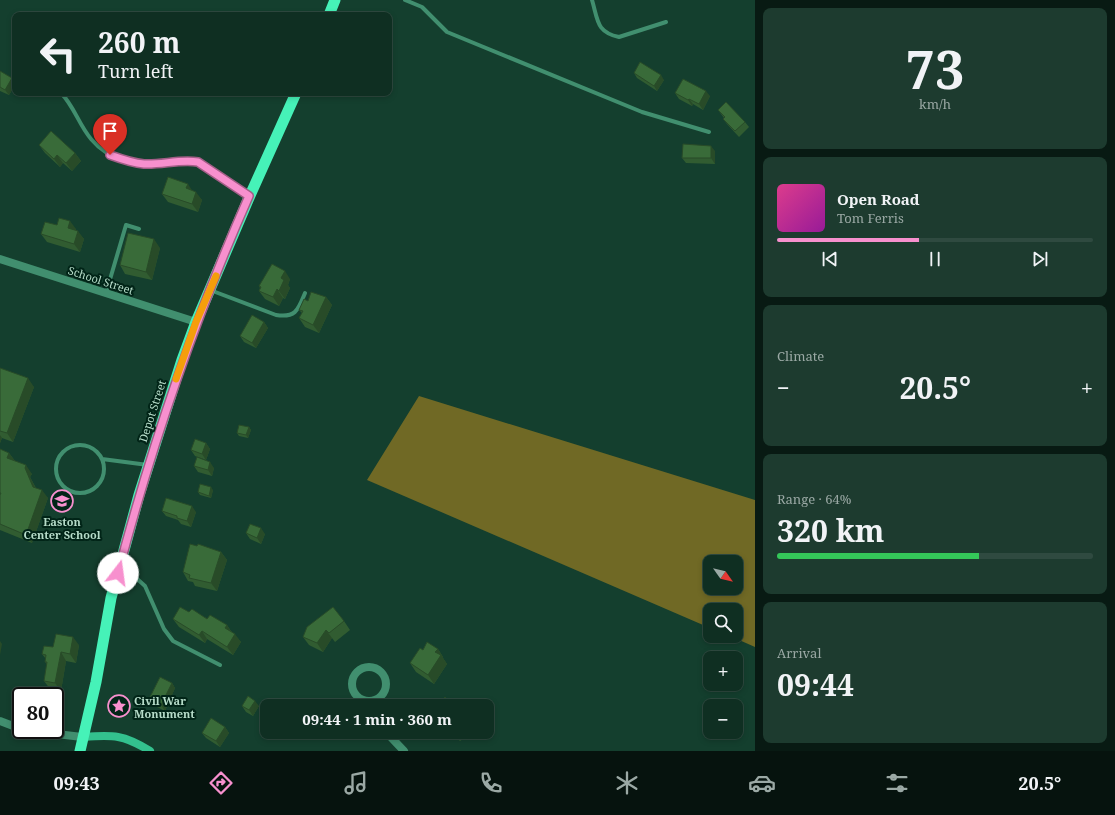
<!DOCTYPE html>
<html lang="en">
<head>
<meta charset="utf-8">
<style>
	body { margin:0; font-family:"Noto Serif",serif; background:#1d3b2f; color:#f1f3f6; height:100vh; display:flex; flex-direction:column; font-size:15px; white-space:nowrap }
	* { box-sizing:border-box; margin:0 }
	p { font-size:13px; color:#9ba9a5 }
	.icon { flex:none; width:22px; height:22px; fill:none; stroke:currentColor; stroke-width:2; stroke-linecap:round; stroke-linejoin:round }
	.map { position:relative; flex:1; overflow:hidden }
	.details { display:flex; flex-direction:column; gap:8px; padding:8px; background:#081a13; width:360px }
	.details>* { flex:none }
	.hud { position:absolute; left:12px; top:12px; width:380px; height:84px; border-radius:8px; box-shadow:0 2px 6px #0003,0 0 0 1px #2f4a40; background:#0f2f22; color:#f1f3f6; overflow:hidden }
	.needle { width:26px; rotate:124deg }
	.buttons { position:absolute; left:703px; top:555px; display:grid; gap:8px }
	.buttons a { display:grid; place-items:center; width:40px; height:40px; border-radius:8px; background:#0f2f22; box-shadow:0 2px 6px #0003,0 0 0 1px #2f4a40; font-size:20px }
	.speed { position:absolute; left:12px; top:687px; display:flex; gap:8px; font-size:20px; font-weight:700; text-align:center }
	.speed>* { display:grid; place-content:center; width:52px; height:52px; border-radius:50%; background:#0f2f22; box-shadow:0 2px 6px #0003,0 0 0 1px #2f4a40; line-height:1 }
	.speed .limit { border:2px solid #111; border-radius:6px; background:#fff; color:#111 }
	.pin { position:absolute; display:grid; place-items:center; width:34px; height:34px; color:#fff; margin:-41px -17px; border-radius:50% 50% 50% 0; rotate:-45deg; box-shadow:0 0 4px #0007 }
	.pin .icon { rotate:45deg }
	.me { position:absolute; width:44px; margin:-22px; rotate:15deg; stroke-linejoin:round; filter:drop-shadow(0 0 3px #0008) }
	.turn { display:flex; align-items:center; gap:14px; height:84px; padding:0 20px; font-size:18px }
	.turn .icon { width:52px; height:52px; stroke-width:2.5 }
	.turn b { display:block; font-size:28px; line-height:34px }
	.big { font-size:30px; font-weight:700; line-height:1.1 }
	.details .widget { flex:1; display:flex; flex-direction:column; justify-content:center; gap:6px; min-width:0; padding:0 14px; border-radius:8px; background:#1d3b2f }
	.details .dial { align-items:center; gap:0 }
	.dial b { font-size:52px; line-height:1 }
	.song { display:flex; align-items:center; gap:12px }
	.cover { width:48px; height:48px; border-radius:6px; background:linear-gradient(135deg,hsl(330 70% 55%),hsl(300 70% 35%)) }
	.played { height:4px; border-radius:2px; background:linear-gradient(90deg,#f790ce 45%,#2f4a40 45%) }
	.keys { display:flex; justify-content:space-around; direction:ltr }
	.heat { display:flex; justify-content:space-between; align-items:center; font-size:22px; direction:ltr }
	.charge { height:6px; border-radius:3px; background:linear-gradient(90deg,#34c759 64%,#2f4a40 0) }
	.trip { position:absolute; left:260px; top:699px; width:234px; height:40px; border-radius:8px; background:#0f2f22; box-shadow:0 2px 6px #0003,0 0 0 1px #2f4a40; font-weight:700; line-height:40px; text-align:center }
	.tab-bar { display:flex; height:64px; justify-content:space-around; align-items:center; background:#06130e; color:#9ba9a5 }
	.tab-bar .icon { width:28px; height:28px }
	.tab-bar .current { color:#f790ce }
	.tab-bar b { font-size:18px; color:#f1f3f6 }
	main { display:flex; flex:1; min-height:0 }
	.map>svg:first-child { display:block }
</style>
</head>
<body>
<main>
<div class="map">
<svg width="755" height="751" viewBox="0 0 755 751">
	<rect width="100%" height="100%" fill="#143f2e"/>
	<path fill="#706925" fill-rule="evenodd" d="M419 396 755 500V647L730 636H736V610H710V628L367 480ZM710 562H736V588H710Z"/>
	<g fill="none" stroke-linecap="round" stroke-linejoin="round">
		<path stroke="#418f6f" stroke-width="4" d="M405 0 422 7 447 32 642 112 709 132
			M592 0C598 20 596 32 619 37L666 22
			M61 93C74 106 79 125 91 139 122 176 159 156 197 162L249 196
			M210 290 276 315C296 318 298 310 305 293
			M106 293 126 225 139 229
			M56 469a24 24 0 1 1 48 0a24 24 0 1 1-48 0Z
			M102 459 148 465
			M118 573 135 577 145 586 164 629 173 641 220 665"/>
		<path stroke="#418f6f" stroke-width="8" d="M0 259 196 322
			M352 684a17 17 0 1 1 34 0a17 17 0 1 1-34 0Z
			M0 721 21 729
			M23 730 82 737
			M386 732 404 751"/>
		<path stroke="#33c18e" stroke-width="8" d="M82 737C113 735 123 734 150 751"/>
		<path stroke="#46f2b8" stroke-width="11" d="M329 15 335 0
			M80 751 96 682 111 598 139 495 182 360 196 322 248 200 296 93"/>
	</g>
	<path fill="#315c31" d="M0 71 15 82V85L9 95 0 91Z
		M634 73 664 80 657 91 637 78Z
		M675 93 710 96 703 110 693 104 692 106 679 99Z
		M718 110 745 122 749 127 739 137 727 124 723 119 724 118Z
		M39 145 75 153 81 161 72 171 63 163 60 167 45 153Z
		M715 151V164L686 163 682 158Z
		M192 190 202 200 198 212 168 202 162 194Z
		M57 225 76 229V230L84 239 80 252 47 242 41 234Z
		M160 248 152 280 125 274 120 265Z
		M290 279 288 285 290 288 285 299 283 298 279 306 265 299 259 291 260 288 259 286Z
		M326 297 332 305 319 333 305 327 299 318 302 313 299 310 308 301Z
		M264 322 268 328 256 348 244 342 240 336Z
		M0 368 34 387 13 442 2 438 0 443Z
		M249 427 251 430 248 438 239 436 237 433Z
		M206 443 210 449 206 460 195 456 191 450Z
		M0 449 9 453 15 461 32 474 30 477 36 488 48 498 32 543 0 530Z
		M194 466 214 468 212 476 198 472Z
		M213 490 211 498 200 495 198 492Z
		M162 511 196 512 191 527 181 524 178 520 166 516Z
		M246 533 265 534 261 544 250 539Z
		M197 546 221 552 227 560 217 591 195 586 193 582 188 581 183 572Z
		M189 612 227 625 231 631 241 642 233 655 207 639 205 643 179 627 173 619Z
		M344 621 350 630 335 642 332 638 323 652 309 645 303 637Z
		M79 645 76 663 66 661 61 691 50 689 44 681 47 664 45 662 46 659 42 654 53 647Z
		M438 649 443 657V658L447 664 434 684 416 672 410 663 423 650Z
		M172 683 175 688 165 711 153 705 149 699Z
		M242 706H259L253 716 246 712Z
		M225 727 229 733 220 747 206 738 202 733Z
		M451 732H474L460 741Z"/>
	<path fill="#284b28" d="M661 75 664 80 657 91 654 86Z
		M12 78 15 82V85L9 95 5 90Z
		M706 91 710 96 703 110 699 104Z
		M689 99 693 104 692 106 688 100Z
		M711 146 715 151V164L711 158Z
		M75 153 81 161 72 171 66 163Z
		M57 155 63 163 60 167 54 159Z
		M188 184 193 192 186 188Z
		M196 192 202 200 198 212 192 204Z
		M70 221 76 229 74 236 68 228Z
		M78 231 84 239 80 252 74 244Z
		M154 239 160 248 152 280 146 272Z
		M285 271 290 279 288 285 290 288 285 299 279 291 281 278Z
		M277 289 283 298 279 306 273 297Z
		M326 297 332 305 319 333 313 325Z
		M264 322 268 328 256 348 252 343Z
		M28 378 34 387 13 442 7 433Z
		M249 427 251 430 248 438 246 435Z
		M0 435 2 438 0 443Z
		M206 443 210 449 206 460 202 454Z
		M9 453 15 461 7 458Z
		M210 462 214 468 212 476 208 470Z
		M26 465 32 474 30 477 39 495 33 487 25 468Z
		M211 487 213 490 211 498 209 496Z
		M42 490 48 498 32 543 26 535Z
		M192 506 196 512 191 527 187 521Z
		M261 528 265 534 261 544 257 538Z
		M221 552 227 560 217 591 211 583Z
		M227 625 232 633 225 628Z
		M326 630 332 638 323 652 317 643Z
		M202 631 207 639 205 643 199 635Z
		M235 634 241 642 233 655 227 647Z
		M73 637 79 645 76 663 70 654Z
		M0 641 2 644 0 655Z
		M438 649 443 657V658L447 664 434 684 428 675 435 652Z
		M61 652 66 661 61 691 55 683Z
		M172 683 175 688 165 711 161 705Z
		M255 701 259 706 253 716 249 710Z
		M225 727 229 733 220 747 216 741Z"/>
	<path fill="#396b39" stroke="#284b28" d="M640 62 661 75 654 86 634 73Z
		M0 71 12 78 5 90 0 87Z
		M683 79 706 91 699 104 689 99 688 100 675 93Z
		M726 102 745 122 735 131 723 119 725 117 718 110Z
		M51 131 75 153 66 163 57 155 54 159 39 145Z
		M683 144 711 146V158H682Z
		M168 177 188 184 186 188 196 192 192 204 162 194Z
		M59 218 70 221 68 228 78 231 74 244 41 234 45 222 57 225Z
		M128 233 154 239 146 272 120 265Z
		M272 264 285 271 281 278 284 280 279 291 277 289 273 297 259 291 261 287 259 286Z
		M311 292 326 297 313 325 299 318 303 311 299 310 304 299 308 301Z
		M252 315 264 322 252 343 240 336Z
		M0 368 28 378 7 433 0 431Z
		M239 425 249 427 246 435 237 433Z
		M195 439 206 443 202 454 191 450Z
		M0 449 9 453 7 458 26 465 25 468 33 487 42 490 26 535 0 524V495L1 493H0Z
		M197 457 210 462 208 470 194 466Z
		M200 484 211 487 209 496 198 492Z
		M166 498 192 506 187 521 177 518V516L162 511Z
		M250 524 261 528 257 538 246 533Z
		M190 544 197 546 198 544 221 552 211 583 189 578 190 575 183 572Z
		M180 607 189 612 192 609 207 619 210 615 227 625 225 628 235 634 227 647 202 631 199 635 173 619Z
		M333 607 344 621 329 633 326 630 317 643 303 637 307 627Z
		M56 634 73 637 70 654 61 652 55 683 44 681 47 662H45L46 655 42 654 44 646 53 647Z
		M427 642 438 649 435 652 441 655 428 675 410 663 420 648 423 650Z
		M160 677 172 683 161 705 149 699Z
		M248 696 255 701 249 710 242 706Z
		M445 697 450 702 452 700 457 706H436Z
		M211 718 225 727 216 741 202 733Z"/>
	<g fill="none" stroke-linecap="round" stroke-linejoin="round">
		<g stroke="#a15e86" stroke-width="10">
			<path id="route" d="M110 155C121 159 132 163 144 164 162 165 180 159 198 162L249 196C195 318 152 444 118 573"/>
		</g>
		<use href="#route" stroke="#f790ce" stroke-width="7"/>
		<path stroke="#f59e0b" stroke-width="7" d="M176 379 196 322 216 276"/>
	</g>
	<defs>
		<g id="school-ring" transform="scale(1.15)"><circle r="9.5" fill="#012417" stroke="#f790ce" stroke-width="1.5"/><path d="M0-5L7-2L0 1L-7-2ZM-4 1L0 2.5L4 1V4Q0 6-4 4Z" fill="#f790ce"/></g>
		<g id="sight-ring" transform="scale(1.15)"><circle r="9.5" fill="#012417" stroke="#f790ce" stroke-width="1.5"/><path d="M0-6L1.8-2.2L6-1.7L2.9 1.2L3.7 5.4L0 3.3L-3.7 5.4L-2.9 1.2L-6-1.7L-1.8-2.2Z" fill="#f790ce"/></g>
	</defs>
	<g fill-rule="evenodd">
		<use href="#school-ring" x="62" y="501"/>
		<use href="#sight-ring" x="119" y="706"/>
	</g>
	<g text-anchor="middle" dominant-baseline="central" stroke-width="4" stroke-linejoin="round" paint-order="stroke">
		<g font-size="11" fill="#b6dcc9" stroke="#012417">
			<text transform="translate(101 280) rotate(18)">School Street</text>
			<text transform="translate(152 411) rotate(-72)">Depot Street</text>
		</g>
		<g font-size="11" font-weight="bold" fill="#b6dcc9" stroke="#012417">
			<text x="62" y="521">Easton<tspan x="62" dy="13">Center School</tspan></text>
			<text x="134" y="700" text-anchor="start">Civil War<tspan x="134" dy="13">Monument</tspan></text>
		</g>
	</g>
</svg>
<div class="buttons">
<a><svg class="needle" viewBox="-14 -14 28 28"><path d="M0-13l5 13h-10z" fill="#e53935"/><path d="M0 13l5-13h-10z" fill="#9ba9a5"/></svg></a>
<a><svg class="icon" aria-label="search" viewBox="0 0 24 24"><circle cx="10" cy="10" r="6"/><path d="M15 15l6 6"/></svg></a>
<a>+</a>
<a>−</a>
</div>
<div class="speed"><div class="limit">80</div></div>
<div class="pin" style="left:110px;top:155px;background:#d93025"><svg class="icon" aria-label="arrive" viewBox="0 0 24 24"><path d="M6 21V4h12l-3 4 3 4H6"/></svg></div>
<svg class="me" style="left:118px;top:573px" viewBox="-20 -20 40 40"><circle r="19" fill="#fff"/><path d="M0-13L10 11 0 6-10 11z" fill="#f790ce"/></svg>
<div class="trip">09:44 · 1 min · 360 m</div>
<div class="hud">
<div class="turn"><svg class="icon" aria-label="left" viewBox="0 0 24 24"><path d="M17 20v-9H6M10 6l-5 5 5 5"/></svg><div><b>260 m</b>Turn left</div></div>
</div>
</div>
<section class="details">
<div class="widget dial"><b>73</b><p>km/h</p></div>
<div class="widget">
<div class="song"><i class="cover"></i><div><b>Open Road</b><p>Tom Ferris</p></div></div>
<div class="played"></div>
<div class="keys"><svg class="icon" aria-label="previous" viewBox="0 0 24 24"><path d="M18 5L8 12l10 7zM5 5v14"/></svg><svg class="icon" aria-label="pause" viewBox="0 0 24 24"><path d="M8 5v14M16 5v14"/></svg><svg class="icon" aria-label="next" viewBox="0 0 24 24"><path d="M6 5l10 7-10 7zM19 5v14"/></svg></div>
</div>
<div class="widget"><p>Climate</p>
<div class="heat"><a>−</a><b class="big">20.5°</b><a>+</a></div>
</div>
<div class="widget"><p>Range · 64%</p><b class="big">320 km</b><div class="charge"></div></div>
<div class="widget"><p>Arrival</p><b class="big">09:44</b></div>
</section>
</main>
<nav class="tab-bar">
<b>09:43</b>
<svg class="icon current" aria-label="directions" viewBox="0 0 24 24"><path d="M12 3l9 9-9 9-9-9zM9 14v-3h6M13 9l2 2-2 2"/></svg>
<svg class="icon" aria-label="music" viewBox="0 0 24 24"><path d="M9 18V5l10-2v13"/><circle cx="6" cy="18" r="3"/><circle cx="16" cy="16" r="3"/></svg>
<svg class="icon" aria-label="phone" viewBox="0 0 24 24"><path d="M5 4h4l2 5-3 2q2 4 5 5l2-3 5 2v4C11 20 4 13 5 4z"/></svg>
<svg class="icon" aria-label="climate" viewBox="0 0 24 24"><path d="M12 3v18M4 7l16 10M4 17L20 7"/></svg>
<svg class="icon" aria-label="car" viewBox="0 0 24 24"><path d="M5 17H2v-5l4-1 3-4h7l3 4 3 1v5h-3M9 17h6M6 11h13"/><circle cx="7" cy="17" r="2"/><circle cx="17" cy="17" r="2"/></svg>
<svg class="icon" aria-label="filters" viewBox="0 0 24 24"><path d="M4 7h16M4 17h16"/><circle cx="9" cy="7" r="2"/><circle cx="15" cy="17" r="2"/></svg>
<b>20.5°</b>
</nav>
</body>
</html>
